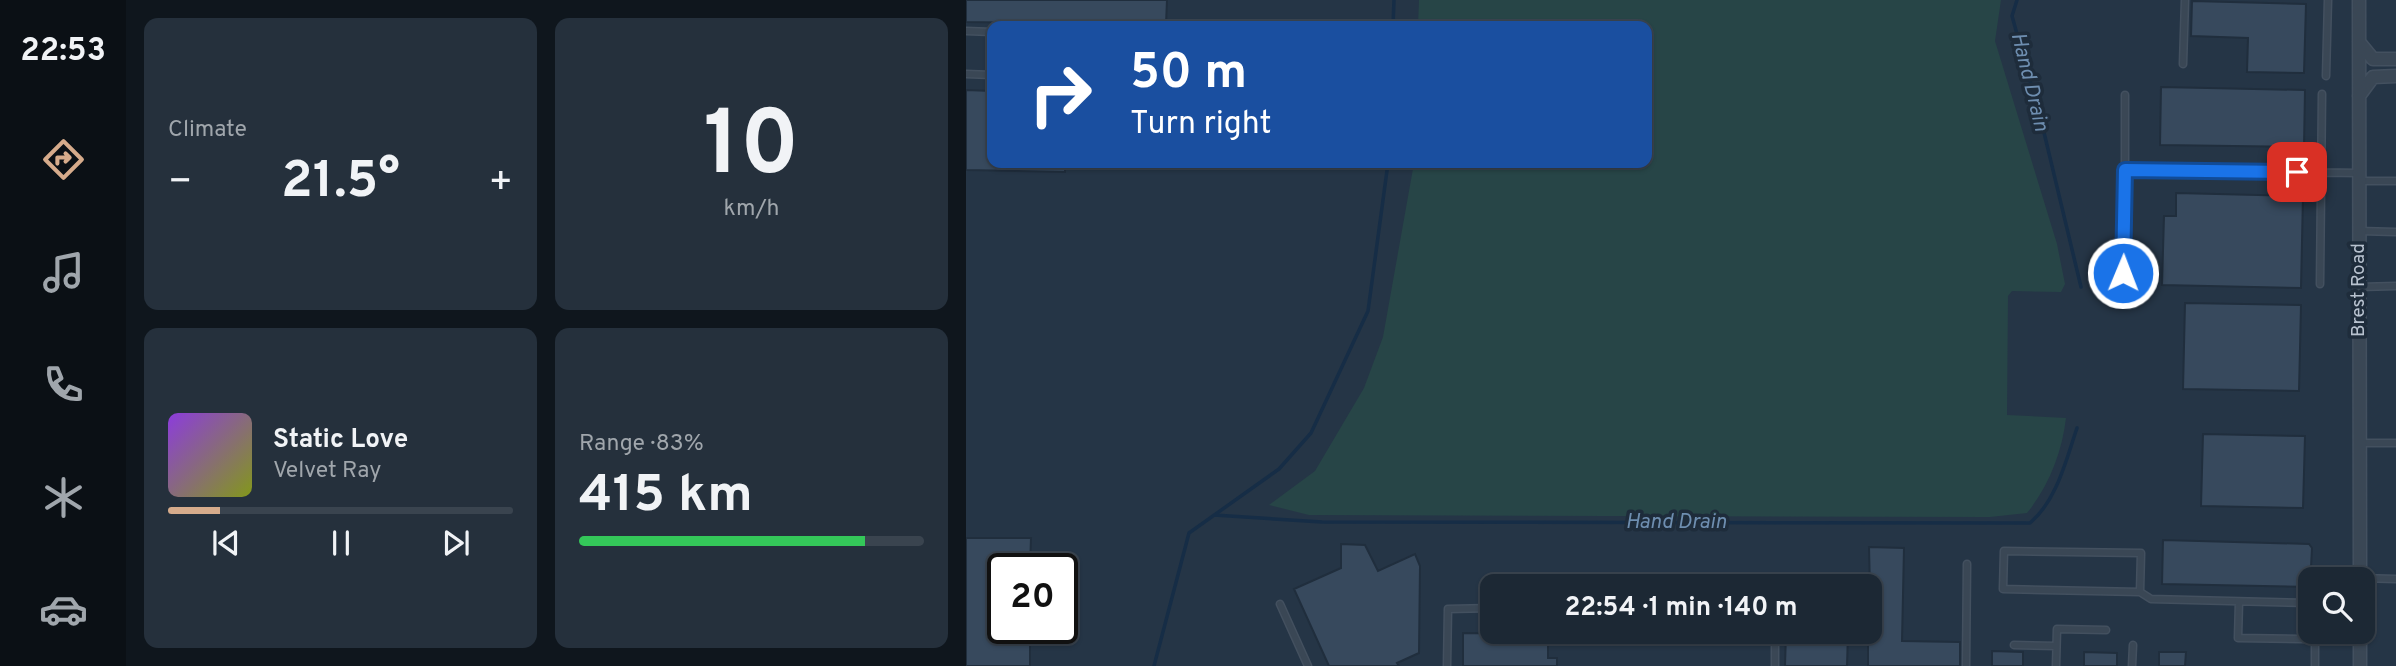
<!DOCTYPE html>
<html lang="en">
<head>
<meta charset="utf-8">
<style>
	body { margin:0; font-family:Overpass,sans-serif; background:#25303c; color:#f1f3f6; height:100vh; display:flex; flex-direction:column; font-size:26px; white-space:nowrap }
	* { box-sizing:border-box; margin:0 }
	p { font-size:23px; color:#a0a6ac }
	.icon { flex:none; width:38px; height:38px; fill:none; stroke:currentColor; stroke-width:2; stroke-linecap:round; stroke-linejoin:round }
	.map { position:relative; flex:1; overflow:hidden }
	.details { display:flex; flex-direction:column; gap:18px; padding:18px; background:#0f161d; width:840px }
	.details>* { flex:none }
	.top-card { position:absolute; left:21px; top:21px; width:665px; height:147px; border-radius:14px; box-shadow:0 2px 5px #0004,0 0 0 2px #3a444f; background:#1a4fa0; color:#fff; overflow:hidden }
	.controls { position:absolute; left:1332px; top:567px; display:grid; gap:14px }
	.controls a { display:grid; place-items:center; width:77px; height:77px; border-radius:14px; background:#1c2834; box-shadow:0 2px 5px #0004,0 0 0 2px #3a444f; font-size:35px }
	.speed { position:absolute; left:21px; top:553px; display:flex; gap:14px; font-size:35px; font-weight:700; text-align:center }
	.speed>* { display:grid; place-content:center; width:91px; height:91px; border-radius:50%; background:#1c2834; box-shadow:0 2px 5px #0004,0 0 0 2px #3a444f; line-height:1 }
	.speed .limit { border:4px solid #111; border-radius:10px; background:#fff; color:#111 }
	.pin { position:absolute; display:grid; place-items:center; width:60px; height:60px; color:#fff; margin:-30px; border-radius:14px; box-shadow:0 4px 10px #0006 }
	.me { position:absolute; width:77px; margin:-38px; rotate:1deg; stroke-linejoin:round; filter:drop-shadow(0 0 5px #0008) }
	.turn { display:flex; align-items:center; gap:24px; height:147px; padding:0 28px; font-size:32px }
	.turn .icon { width:91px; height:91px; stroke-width:2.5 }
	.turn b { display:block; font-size:49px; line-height:60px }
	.big { font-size:52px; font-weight:700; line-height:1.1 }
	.details .widget { flex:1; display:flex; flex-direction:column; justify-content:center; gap:10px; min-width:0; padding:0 24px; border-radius:14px; background:#25303c }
	.details .dial { align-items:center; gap:0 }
	.dial b { font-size:91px; line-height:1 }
	.song { display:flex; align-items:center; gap:21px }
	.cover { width:84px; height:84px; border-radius:10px; background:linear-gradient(135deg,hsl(270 70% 55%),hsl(70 70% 35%)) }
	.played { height:7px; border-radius:4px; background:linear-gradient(90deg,#d6ab8b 15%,#3a444f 15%) }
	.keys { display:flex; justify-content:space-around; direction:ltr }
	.heat { display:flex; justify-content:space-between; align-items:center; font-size:38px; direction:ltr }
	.charge { height:10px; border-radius:5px; background:linear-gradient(90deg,#34c759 83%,#3a444f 0) }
	.details .tiles { flex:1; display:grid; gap:18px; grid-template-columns:repeat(2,1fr) }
	.trip { position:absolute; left:514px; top:574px; width:402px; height:70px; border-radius:14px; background:#1c2834; box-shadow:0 2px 5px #0004,0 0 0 2px #3a444f; font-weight:700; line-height:70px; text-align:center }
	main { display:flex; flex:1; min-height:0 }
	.dock { display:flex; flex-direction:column; width:126px; justify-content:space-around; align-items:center; background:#0b1015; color:#a0a6ac }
	.dock .icon { width:49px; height:49px }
	.dock .current { color:#d6ab8b }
	.dock b { font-size:32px; color:#f1f3f6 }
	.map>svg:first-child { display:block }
</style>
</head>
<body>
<main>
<nav class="dock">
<b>22:53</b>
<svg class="icon current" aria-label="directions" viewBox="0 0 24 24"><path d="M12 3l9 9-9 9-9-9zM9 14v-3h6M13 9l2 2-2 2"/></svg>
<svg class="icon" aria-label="music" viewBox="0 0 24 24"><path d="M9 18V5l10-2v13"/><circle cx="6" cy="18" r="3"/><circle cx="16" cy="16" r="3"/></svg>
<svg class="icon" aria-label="phone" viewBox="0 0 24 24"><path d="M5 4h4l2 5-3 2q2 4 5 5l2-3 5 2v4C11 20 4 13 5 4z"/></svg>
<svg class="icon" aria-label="climate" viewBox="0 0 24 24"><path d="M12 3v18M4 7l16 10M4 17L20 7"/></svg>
<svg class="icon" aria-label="car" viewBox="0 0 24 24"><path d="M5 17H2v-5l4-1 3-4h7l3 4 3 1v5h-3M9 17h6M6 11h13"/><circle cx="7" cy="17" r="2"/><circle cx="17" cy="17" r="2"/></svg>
</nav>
<section class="details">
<div class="tiles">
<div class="widget"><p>Climate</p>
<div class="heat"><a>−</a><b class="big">21.5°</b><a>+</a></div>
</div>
<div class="widget dial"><b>10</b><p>km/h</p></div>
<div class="widget">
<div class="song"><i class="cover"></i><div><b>Static Love</b><p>Velvet Ray</p></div></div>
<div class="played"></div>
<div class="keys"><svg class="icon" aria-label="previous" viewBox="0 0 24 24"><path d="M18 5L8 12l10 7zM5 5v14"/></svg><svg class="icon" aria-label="pause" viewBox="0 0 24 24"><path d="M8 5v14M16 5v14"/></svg><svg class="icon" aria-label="next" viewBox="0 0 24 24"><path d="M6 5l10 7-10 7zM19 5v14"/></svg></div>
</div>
<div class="widget"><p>Range · 83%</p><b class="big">415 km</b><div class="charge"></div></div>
</div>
</section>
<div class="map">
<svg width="1430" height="666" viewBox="0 0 1430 666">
	<rect width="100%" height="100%" fill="#253546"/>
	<path fill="#274547" d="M453 0H1035L1029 41 1091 244 1099 284 1095 292 1046 291 1042 296 1041 415 1100 418C1096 452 1083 486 1061 513L1024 517 343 515 303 505 349 471 398 388 417 337 448 163H681V26H452Z"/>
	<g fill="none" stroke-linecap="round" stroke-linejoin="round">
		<path stroke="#162d46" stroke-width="3.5" d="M1051 0 1046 16 1075 120 1115 287
			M427 26 428 0
			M248 515 356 522 1064 523C1091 500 1100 460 1111 428
			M188 666 223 533 313 469 345 433 402 311 422 163"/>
	</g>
	<path fill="#37495d" stroke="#202e3d" stroke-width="2" d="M0 0H201L200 25 0 22Z
		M1226 1 1340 4 1338 73 1281 72 1282 38 1225 36Z
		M1195 87 1339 90 1338 147 1194 145Z
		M0 90 26 91V163H99V172L0 170Z
		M1210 193 1337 196 1335 288 1196 285 1198 216H1210Z
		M1219 303 1335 305 1333 391 1217 389Z
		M1237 434 1339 436 1337 508 1235 506Z
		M0 538H65L64 569H37V628H64V666H0Z
		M1197 540 1343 544 1346 548 1344 587 1196 584Z
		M375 544 399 545 412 571 449 554 454 566 453 653 431 663 433 666H363L328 589 375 568Z
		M903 547 938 548 936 641 994 642V666H902V632H905Z
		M820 632H882L881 666H819Z
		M497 633 582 634V658H591V666H497Z
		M1026 651 1057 652V666H1026Z
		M1118 652 1151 653V666H1118Z
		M1193 652H1220L1219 666H1193Z"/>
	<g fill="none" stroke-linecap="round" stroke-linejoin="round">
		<g stroke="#43505f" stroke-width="9">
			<path id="lane" d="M0 31 26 32
				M1217 64 1219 0
				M0 74 26 75
				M1360 76 1362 0
				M1159 95V170L1393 173
				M1393 181H1430
				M1393 231 1430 232
				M1157 273 1159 170
				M1354 284 1356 94
				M1393 287 1430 286
				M1393 443H1430
				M1394 578 1430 579
				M1174 592 1175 553 1038 551 1037 589 1174 592 1185 599 1344 603
				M1273 602 1272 638 1394 640
				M314 604 342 666
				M1048 645 1090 646
				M481 666 482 609 527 608
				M809 666V632
				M1000 666 1001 564
				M1090 666 1091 629 1140 630
				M1166 666 1167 645
				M1349 666V639"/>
		</g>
		<g stroke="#43505f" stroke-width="15">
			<path id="street" d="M1393 0 1394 579
				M1393 42 1407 59H1430
				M1393 96 1407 77 1430 76
				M1394 666V632"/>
		</g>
		<use href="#lane" stroke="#3a4755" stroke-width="6"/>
		<use href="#street" stroke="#3a4755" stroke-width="12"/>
	</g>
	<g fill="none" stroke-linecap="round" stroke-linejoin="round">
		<g stroke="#114b97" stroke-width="18">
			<path id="route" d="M1157 273 1159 170 1331 172"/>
		</g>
		<use href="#route" stroke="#1a73e8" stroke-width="12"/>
	</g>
	<g text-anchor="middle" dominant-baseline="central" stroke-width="7" stroke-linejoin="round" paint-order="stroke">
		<g font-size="19" fill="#b8c2cf" stroke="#1e2c3b">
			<text transform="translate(1393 290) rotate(-90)">Brest Road</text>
		</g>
		<g font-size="21" font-style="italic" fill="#6e8eb0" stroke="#1e2c3b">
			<text transform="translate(1063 82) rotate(76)">Hand Drain</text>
			<text x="710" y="522">Hand Drain</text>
		</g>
	</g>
</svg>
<div class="controls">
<a><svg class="icon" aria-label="search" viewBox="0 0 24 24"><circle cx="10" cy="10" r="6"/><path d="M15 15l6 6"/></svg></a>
</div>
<div class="speed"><div class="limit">20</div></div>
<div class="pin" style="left:1331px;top:172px;background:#d93025"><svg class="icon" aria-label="arrive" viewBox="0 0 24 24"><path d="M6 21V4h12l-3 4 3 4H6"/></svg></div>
<svg class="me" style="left:1157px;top:273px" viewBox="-20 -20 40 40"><circle r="17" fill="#1a73e8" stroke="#fff" stroke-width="3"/><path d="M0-11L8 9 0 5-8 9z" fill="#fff"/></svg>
<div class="trip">22:54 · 1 min · 140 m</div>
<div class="top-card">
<div class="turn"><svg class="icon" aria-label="right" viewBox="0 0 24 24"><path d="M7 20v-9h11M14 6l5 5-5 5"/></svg><div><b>50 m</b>Turn right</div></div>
</div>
</div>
</main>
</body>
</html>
